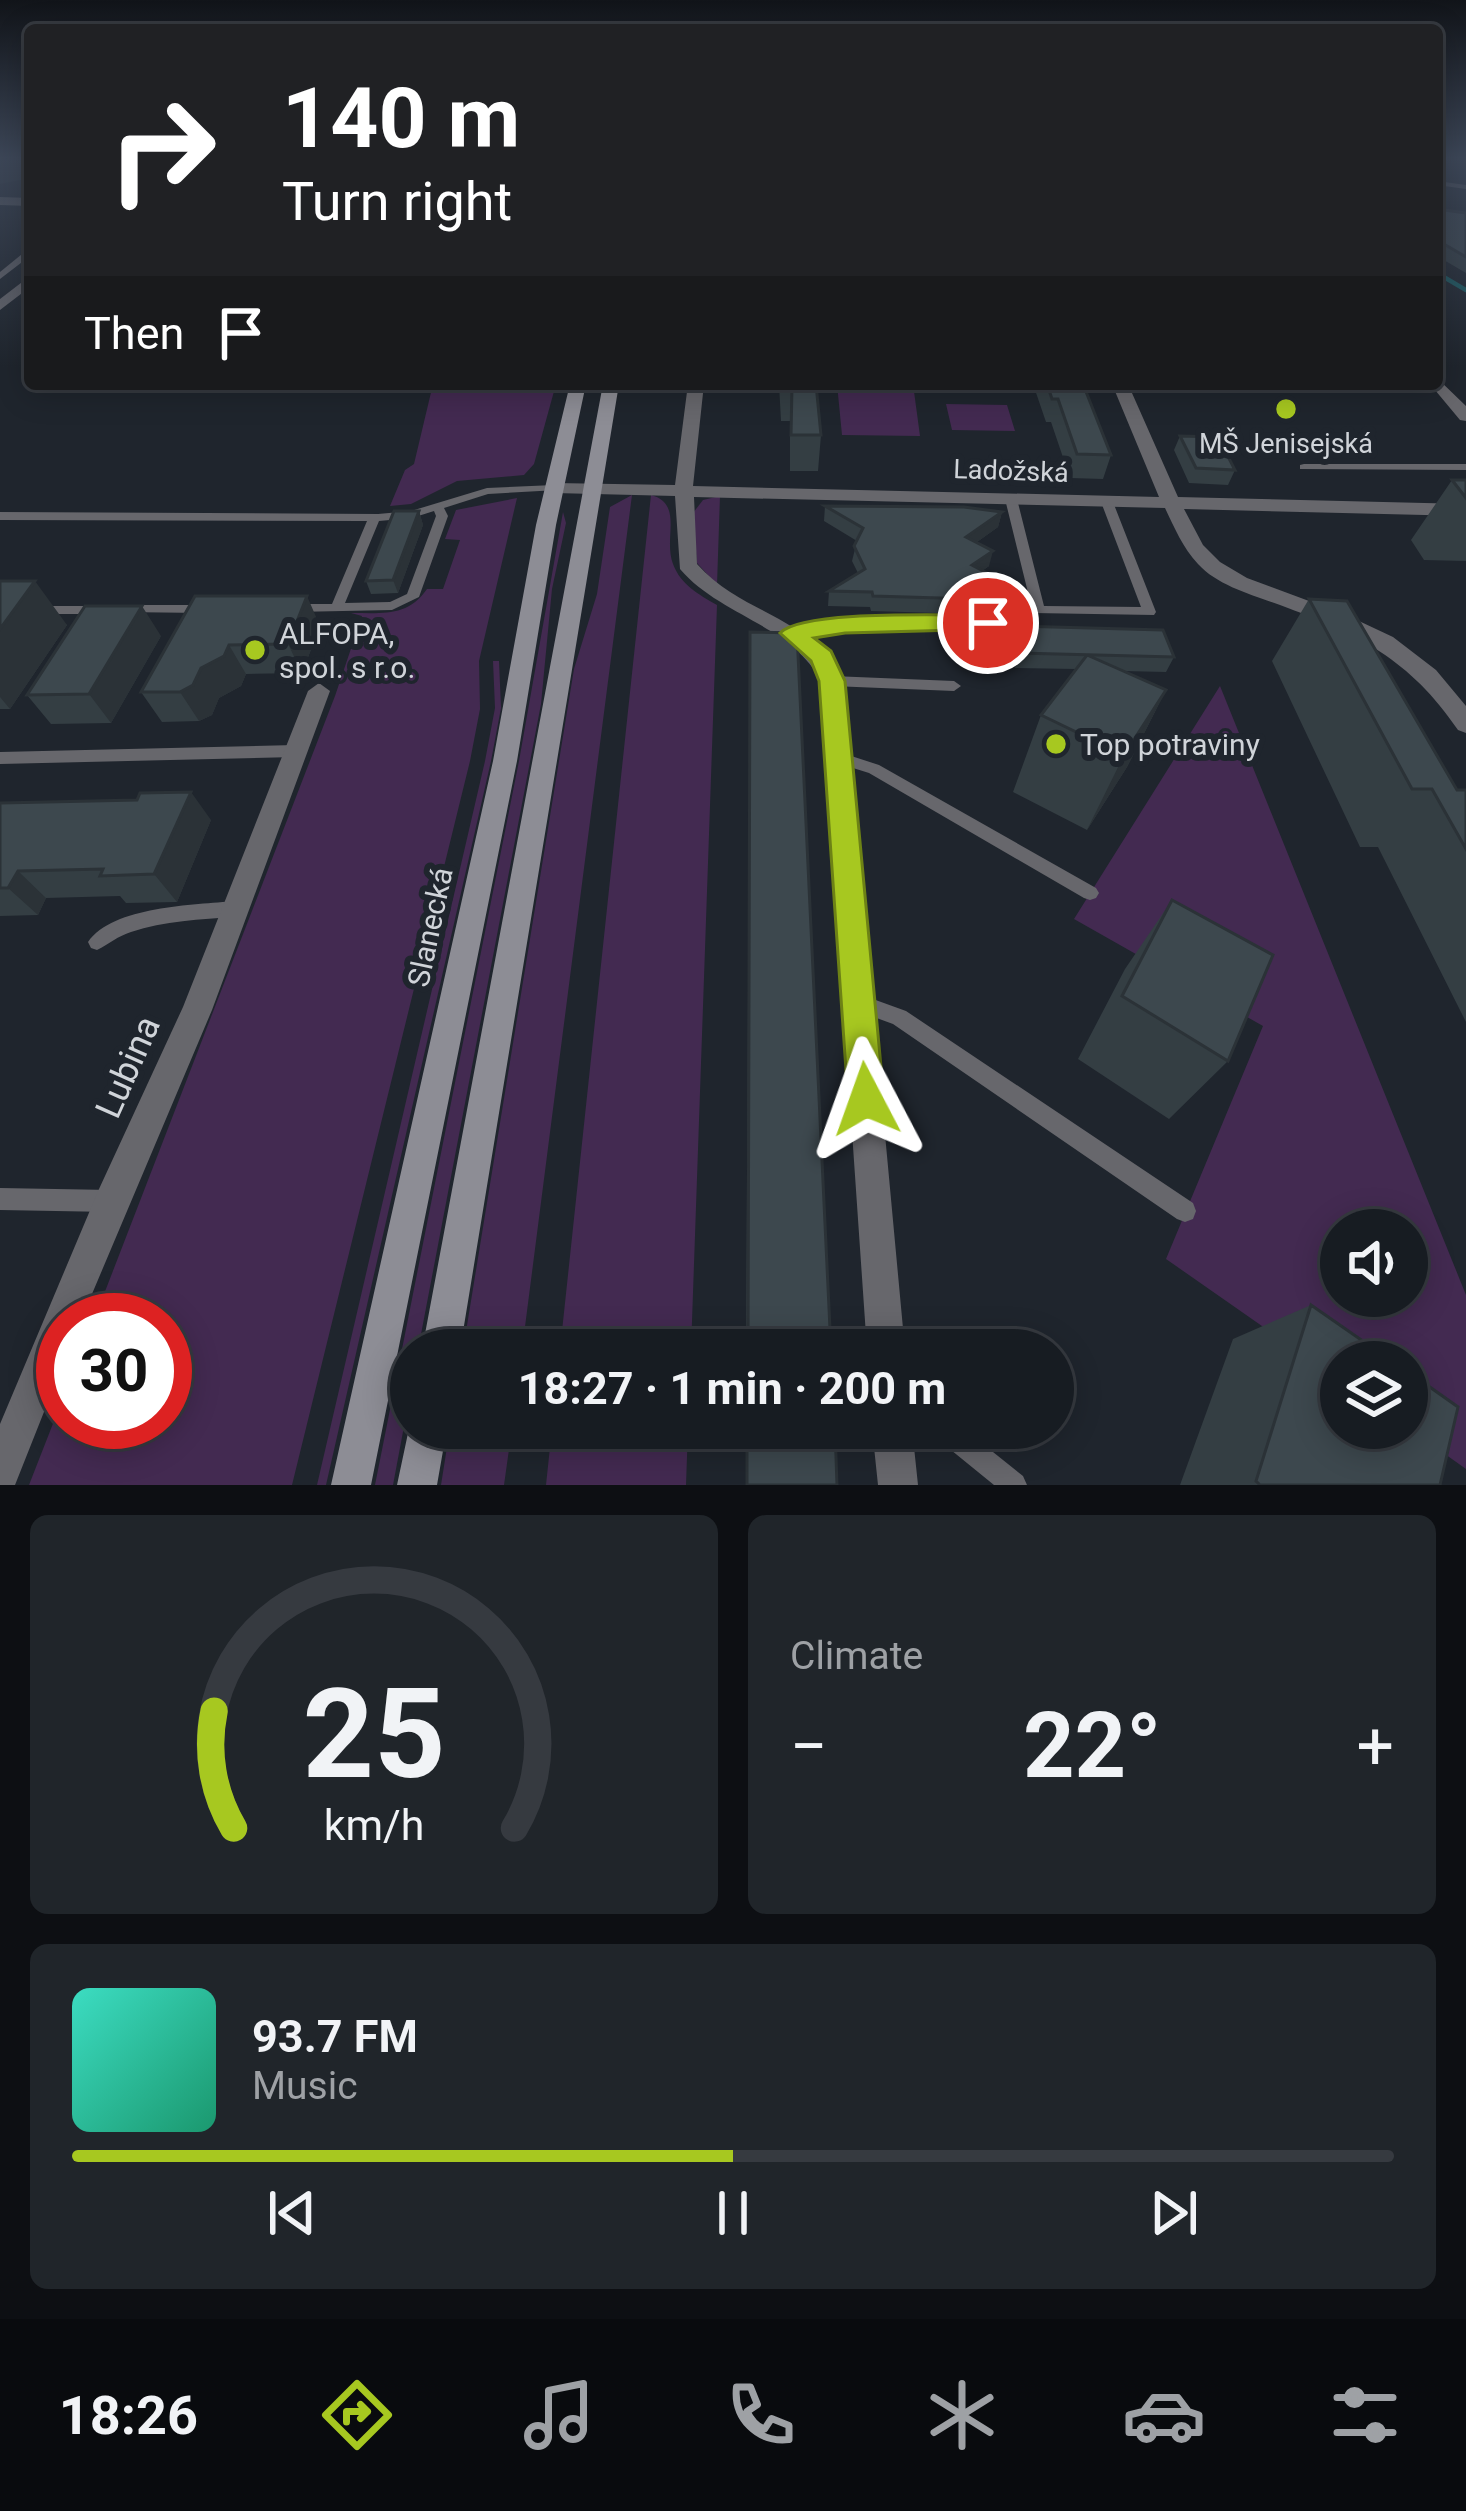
<!DOCTYPE html>
<html lang="en">
<head>
<meta charset="utf-8">
<style>
	body { margin:0; font-family:Roboto,sans-serif; background:#20252a; color:#f1f3f6; height:100vh; display:flex; flex-direction:column; font-size:45px; white-space:nowrap }
	* { box-sizing:border-box; margin:0 }
	p { font-size:39px; color:#9ea1a5 }
	.icon { flex:none; width:66px; height:66px; fill:none; stroke:currentColor; stroke-width:2; stroke-linecap:round; stroke-linejoin:round }
	.map { position:relative; height:1485px; overflow:hidden }
	.sheet { display:flex; flex-direction:column; gap:30px; padding:30px; background:#0d0f13; flex:1 }
	.sheet>* { flex:none }
	.guide { position:absolute; left:24px; top:24px; width:1419px; height:366px; border-radius:12px; box-shadow:0 6px 30px #0003,0 0 0 3px #363a40; background:#202124; color:#fff; overflow:hidden }
	.controls { position:absolute; left:1320px; top:1209px; display:grid; gap:24px }
	.controls a { display:grid; place-items:center; width:108px; height:108px; border-radius:50%; background:#171c22; box-shadow:0 6px 30px #0003,0 0 0 3px #363a40; font-size:60px }
	.speed { position:absolute; left:36px; top:1293px; display:flex; gap:24px; font-size:60px; font-weight:700; text-align:center }
	.speed>* { display:grid; place-content:center; width:156px; height:156px; border-radius:50%; background:#171c22; box-shadow:0 6px 30px #0003,0 0 0 3px #363a40; line-height:1 }
	.speed .limit { border:18px solid #d22; background:#fff; color:#111 }
	.pin { position:absolute; display:grid; place-items:center; width:102px; height:102px; color:#fff; margin:-51px; border:6px solid #fff; border-radius:50%; box-shadow:0 3px 12px #0007 }
	.me { position:absolute; width:132px; margin:-66px; rotate:356deg; stroke-linejoin:round; filter:drop-shadow(0 0 9px #0008) }
	.turn { display:flex; align-items:center; gap:42px; height:252px; padding:0 60px; font-size:54px }
	.turn .icon { width:156px; height:156px; stroke-width:2.5 }
	.turn b { display:block; font-size:84px; line-height:102px }
	.then { display:flex; align-items:center; height:114px; padding:0 60px; background:#0003; gap:24px; font-size:45px }
	.big { font-size:90px; font-weight:700; line-height:1.1 }
	.sheet .card { flex:1; display:flex; flex-direction:column; justify-content:center; gap:18px; min-width:0; padding:0 42px; border-radius:18px; background:#20252a }
	.sheet .dial { align-items:center; gap:0 }
	.dial svg { height:312px; overflow:visible; fill:none; stroke:#363a40; stroke-width:7; stroke-linecap:round; text-anchor:middle }
	.dial text { fill:#f1f3f6; stroke:none }
	.song { display:flex; align-items:center; gap:36px }
	.cover { width:144px; height:144px; border-radius:18px; background:linear-gradient(135deg,hsl(170 70% 55%),hsl(160 70% 35%)) }
	.played { height:12px; border-radius:6px; background:linear-gradient(90deg,#a7c820 50%,#363a40 50%) }
	.keys { display:flex; justify-content:space-around; direction:ltr }
	.heat { display:flex; justify-content:space-between; align-items:center; font-size:66px; direction:ltr }
	.sheet .tiles { flex:1; display:grid; gap:30px; grid-template-columns:1fr 1fr }
	.card:last-child { grid-column:span 2 }
	.trip { position:absolute; left:390px; top:1329px; width:684px; height:120px; border-radius:60px; background:#171c22; box-shadow:0 6px 30px #0003,0 0 0 3px #363a40; font-weight:700; line-height:120px; text-align:center }
	.dock { display:flex; height:192px; justify-content:space-around; align-items:center; background:#090b0e; color:#9ea1a5 }
	.dock .icon { width:84px; height:84px }
	.dock .selected { color:#a7c820 }
	.dock b { font-size:54px; color:#f1f3f6 }
	.map>svg:first-child { display:block }
</style>
</head>
<body>
<div class="map">
<svg width="1466" height="1485" viewBox="0 0 1466 1485">
	<rect width="100%" height="100%" fill="#1f252d"/>
	<path fill="#432a51" fill-rule="evenodd" d="M433 384H556L534 464 524 475 457 481 411 504 390 506 405 470 414 464Z
		M837 384H913L920 436 842 435Z
		M946 404 1007 405 1015 431 952 430Z
		M632 495 522 1350H463L574 669 597 594 610 507Z
		M651 495C684 504 663 538 673 564 681 585 698 594 717 605L691 1350H560Z
		M720 496 717 585 697 563 693 513 703 500Z
		M517 498 479 661 480 709 470 761 292 1485H29L63 1398V1422H165V1320H94L335 696 362 616 351 613C382 613 408 617 427 589H443L460 540 445 539 456 510Z
		M563 512 566 523 552 589 541 704 418 1350H411V1389L393 1485H375L519 761Z
		M493 661H499L501 708 491 761 326 1485H317L485 761 495 708Z
		M1220 686 1466 1295V1469L1407 1427V1362H1341V1381L1166 1259 1263 1026 1074 919ZM1341 1230H1407V1296H1341Z
		M450 1428H512L504 1485H441Z
		M552 1428H688L686 1485H546Z"/>
	<g fill="none" stroke-linecap="round" stroke-linejoin="round">
		<path stroke="#1a5d63" stroke-width="4.5" d="M1437 273 1466 290"/>
		<path fill="#67676c" fill-rule="evenodd" d="M1437 181 1466 185V189L1437 185Z
			M27 250H30V256L0 279V272Z
			M1304 464H1466V470L1300 469V465Z
			M554 485 560 488 558 490 488 494 444 508 448 516 419 597 392 610 294 612 287 608 294 604H332L367 521 0 520V512L378 514 411 511 487 488ZM434 511 436 516 407 594 390 602 345 603 379 521 412 518Z
			M1011 496 1017 499 1044 606 1141 607 1101 502 1107 499 1113 502 1156 612 1154 615 1033 613 1005 499Z
			M126 605H204L211 609 204 613 121 612 119 609 121 606Z
			M0 606H102L109 610 102 614H0Z
			M988 619 993 620 995 623 993 626 845 629 792 638 785 633 792 628 845 621Z
			M832 676 954 681 961 686 954 691 832 686 825 681Z
			M295 745 300 747 303 751 300 755 295 757 0 764V752Z
			M839 752 879 765 1096 888 1099 893 1096 898 1090 900 1084 898 869 773 834 762 831 758 834 754Z
			M235 901 241 904 244 909 241 914 235 917C201 919 164 921 131 932 118 936 109 944 97 950L91 948 88 942C113 906 194 905 235 901Z
			M859 994 906 1011 1193 1203 1196 1211 1193 1219 1185 1222 1177 1219 893 1024 852 1009 850 1003 852 997Z
			M0 1188 111 1190 119 1193 122 1201 119 1209 111 1212 0 1210Z
			M932 1428H963L1023 1476 1027 1485H994L935 1437Z"/>
		<path fill="#67676c" fill-rule="evenodd" d="M0 197 30 198V206L0 205Z
			M30 276V287L0 310V299Z
			M1437 378 1466 406V421L1460 420 1430 384H1437Z
			M688 384H704L693 486 1159 497 1112 384H1128L1178 497 1466 504V516L1184 509 1203 545 1220 562 1247 578 1344 614 1393 637 1436 670 1466 706V733L1458 730C1410 659 1358 634 1280 605 1253 595 1218 586 1198 564 1183 548 1174 527 1165 508L694 497 697 564C745 617 806 612 843 681L905 1350H867L821 681C792 625 720 616 680 569L675 496 554 493 545 488 554 483 675 485Z
			M319 683 330 691 212 1010 81 1320H63V1364L15 1485H0V1424L99 1189 183 1007 308 691Z
			M872 1428H912L918 1485H878Z"/>
		<path fill="#8d8d95" fill-rule="evenodd" d="M570 384H586L556 525 517 761 371 1485H331L493 761 536 525Z
			M603 384H619L460 1350H422Z
			M411 1419V1428H447L437 1485H397Z"/>
	</g>
	<path fill="#343e43" d="M1437 209 1466 213V273L1437 256Z
		M779 384H816L821 435 818 471H790V421H781Z
		M1033 384H1083L1111 455 1103 479 1070 478 1051 422H1046Z
		M1180 436 1235 470 1228 485 1189 483 1174 450Z
		M1452 480H1466V561L1424 560 1411 540Z
		M825 506 1002 512 998 527 977 542 989 566 982 571 1007 600 1003 615 871 611 870 607 828 606 829 591 858 573 852 561 857 541 824 521Z
		M419 511 423 525 398 593 371 594 366 581Z
		M0 581 67 625 10 709H0Z
		M195 596 320 626 302 673 246 674 241 686 219 698 212 715 199 721 162 722 141 692Z
		M1309 599 1457 790H1466V1022L1378 847H1360L1272 661Z
		M1014 626 1174 657 1166 672 1123 671 1166 690 1127 767 1087 830 1013 792 1041 715 1076 669 1015 668 1010 641Z
		M750 632 831 1350H746Z
		M161 636 111 723 51 724 27 695Z
		M0 803 211 820 177 902 126 903 120 896 46 898 38 915 0 916Z
		M1172 900 1228 1061 1169 1119 1078 1059 1125 969Z
		M1311 1305 1440 1485H1180L1233 1339Z"/>
	<path fill="#2b3237" d="M10 159H30V178L0 184V160Z
		M419 511 423 525 398 593 393 580Z
		M1002 512 998 527 963 552 966 537Z
		M993 551 989 566 968 580 972 565Z
		M35 581 67 625 10 709 0 697V629Z
		M307 596 320 626 302 673 288 644Z
		M142 606 161 636 111 723 89 694Z
		M229 645 246 674 241 686 219 698 212 715 199 721 180 692 201 668Z
		M1166 690 1127 767 1087 830 1124 755Z
		M191 792 211 820 177 902 154 874Z
		M18 871 46 898 38 915 8 888Z"/>
	<path fill="#3d484e" stroke="#2b3237" stroke-width="3" d="M1437 159 1445 160 1438 170 1437 179Z
		M1437 209 1466 213V257L1437 240Z
		M783 384H816L821 435H791L792 386H783Z
		M1047 384H1083L1111 455 1077 454 1058 399H1052Z
		M1180 436 1218 437 1235 470 1196 468Z
		M1452 480H1466V498Z
		M825 506 964 507 1002 512 966 537 993 551 972 565 1004 582 1007 600 873 596 872 592 829 591 865 569 854 546 863 528Z
		M394 511H419L393 580 366 581Z
		M0 581H35L0 629Z
		M195 596H307L288 644 229 645 224 656 201 668 193 685 180 692H141Z
		M1309 599 1347 601 1457 790H1466V849L1432 789H1412Z
		M85 606H142L89 694 27 695Z
		M1014 626 1163 630 1174 657 1019 653Z
		M750 632 797 633 831 1350H748Z
		M1087 655 1166 690 1124 755 1041 715Z
		M191 792 154 874 100 876 103 869 18 871 8 888H0V803L137 800 140 793Z
		M1172 900 1273 955 1228 1061 1122 996Z
		M1311 1305 1393 1362H1341V1428H1407V1371L1458 1407 1440 1485H1260L1256 1481Z
		M747 1428H835L837 1485H747Z"/>
	<linearGradient id="sky" x2="0" y2="1"><stop stop-color="#111419"/><stop offset="0.43" stop-color="#3c4657"/><stop offset="1" stop-color="#3c4657" stop-opacity="0"/></linearGradient>
	<rect width="1466" height="367" fill="url(#sky)"/>
	<path fill="#a7c820" stroke="#6d8215" stroke-width="3" d="M988 615 1000 623 996 629 845 633 814 638 831 651 845 681 884 1099 879 1112 866 1117 853 1112 848 1099 819 681 811 661 780 633C803 609 948 616 988 615Z"/>
	<g fill="#a7c820" stroke="#1f252d" stroke-width="4.5">
		<circle cx="1286" cy="409" r="12"/>
		<circle cx="255" cy="650" r="12"/>
		<circle cx="1056" cy="744" r="12"/>
	</g>
	<g text-anchor="middle" dominant-baseline="central" stroke-width="12" stroke-linejoin="round" paint-order="stroke">
		<g font-size="27" fill="#d0d4d9" stroke="#1f252d">
			<text x="1286" y="444">MŠ Jenisejská</text>
		</g>
		<g font-size="27" fill="#d0d4d9" stroke="#1f252d">
			<text transform="translate(1011 471) rotate(2)">Ladožská</text>
		</g>
		<g font-size="30" fill="#d0d4d9" stroke="#1f252d" text-anchor="start">
			<text x="279" y="633">ALFOPA,<tspan x="279" dy="34">spol. s r.o.</tspan></text>
			<text x="1080" y="744">Top potraviny</text>
		</g>
		<g font-size="30" fill="#d0d4d9" stroke="#1f252d">
			<text transform="translate(430 927) rotate(-78)">Slanecká</text>
		</g>
		<g font-size="36" fill="#d0d4d9" stroke="#1f252d">
			<text transform="translate(128 1067) rotate(-66)">Lubina</text>
		</g>
	</g>
</svg>
<div class="controls">
<a><svg class="icon" aria-label="sound" viewBox="0 0 24 24"><path d="M4 9h4l5-4v14l-5-4H4zM17 9q2 3 0 6"/></svg></a>
<a><svg class="icon" aria-label="layers" viewBox="0 0 24 24"><path d="M12 4l9 5-9 5-9-5zM3 14l9 5 9-5"/></svg></a>
</div>
<div class="speed"><div class="limit">30</div></div>
<div class="pin" style="left:988px;top:623px;background:#d93025"><svg class="icon" aria-label="arrive" viewBox="0 0 24 24"><path d="M6 21V4h12l-3 4 3 4H6"/></svg></div>
<svg class="me" style="left:866px;top:1099px" viewBox="-20 -20 40 40"><path d="M0-17L14 15 0 8-14 15z" fill="#a7c820" stroke="#fff" stroke-width="4"/></svg>
<div class="trip">18:27 · 1 min · 200 m</div>
<div class="guide">
<div class="turn"><svg class="icon" aria-label="right" viewBox="0 0 24 24"><path d="M7 20v-9h11M14 6l5 5-5 5"/></svg><div><b>140 m</b>Turn right</div></div>
<div class="then">Then<svg class="icon" aria-label="arrive" viewBox="0 0 24 24"><path d="M6 21V4h12l-3 4 3 4H6"/></svg></div>
</div>
</div>
<section class="sheet">
<div class="tiles">
<div class="card dial"><svg viewBox="0 0 100 80">
<path d="M14 69A42 42 0 1 1 86 69"/>
<path d="M14 69A42 42 0 0 1 9 39" stroke="#a7c820"/>
<text x="50" y="56" font-size="32" font-weight="700">25</text>
<text x="50" y="72" font-size="11">km/h</text>
</svg></div>
<div class="card"><p>Climate</p>
<div class="heat"><a>−</a><b class="big">22°</b><a>+</a></div>
</div>
<div class="card">
<div class="song"><i class="cover"></i><div><b>93.7 FM</b><p>Music</p></div></div>
<div class="played"></div>
<div class="keys"><svg class="icon" aria-label="previous" viewBox="0 0 24 24"><path d="M18 5L8 12l10 7zM5 5v14"/></svg><svg class="icon" aria-label="pause" viewBox="0 0 24 24"><path d="M8 5v14M16 5v14"/></svg><svg class="icon" aria-label="next" viewBox="0 0 24 24"><path d="M6 5l10 7-10 7zM19 5v14"/></svg></div>
</div>
</div>
</section>
<nav class="dock">
<b>18:26</b>
<svg class="icon selected" aria-label="directions" viewBox="0 0 24 24"><path d="M12 3l9 9-9 9-9-9zM9 14v-3h6M13 9l2 2-2 2"/></svg>
<svg class="icon" aria-label="music" viewBox="0 0 24 24"><path d="M9 18V5l10-2v13"/><circle cx="6" cy="18" r="3"/><circle cx="16" cy="16" r="3"/></svg>
<svg class="icon" aria-label="phone" viewBox="0 0 24 24"><path d="M5 4h4l2 5-3 2q2 4 5 5l2-3 5 2v4C11 20 4 13 5 4z"/></svg>
<svg class="icon" aria-label="climate" viewBox="0 0 24 24"><path d="M12 3v18M4 7l16 10M4 17L20 7"/></svg>
<svg class="icon" aria-label="car" viewBox="0 0 24 24"><path d="M5 17H2v-5l4-1 3-4h7l3 4 3 1v5h-3M9 17h6M6 11h13"/><circle cx="7" cy="17" r="2"/><circle cx="17" cy="17" r="2"/></svg>
<svg class="icon" aria-label="filters" viewBox="0 0 24 24"><path d="M4 7h16M4 17h16"/><circle cx="9" cy="7" r="2"/><circle cx="15" cy="17" r="2"/></svg>
</nav>
</body>
</html>
